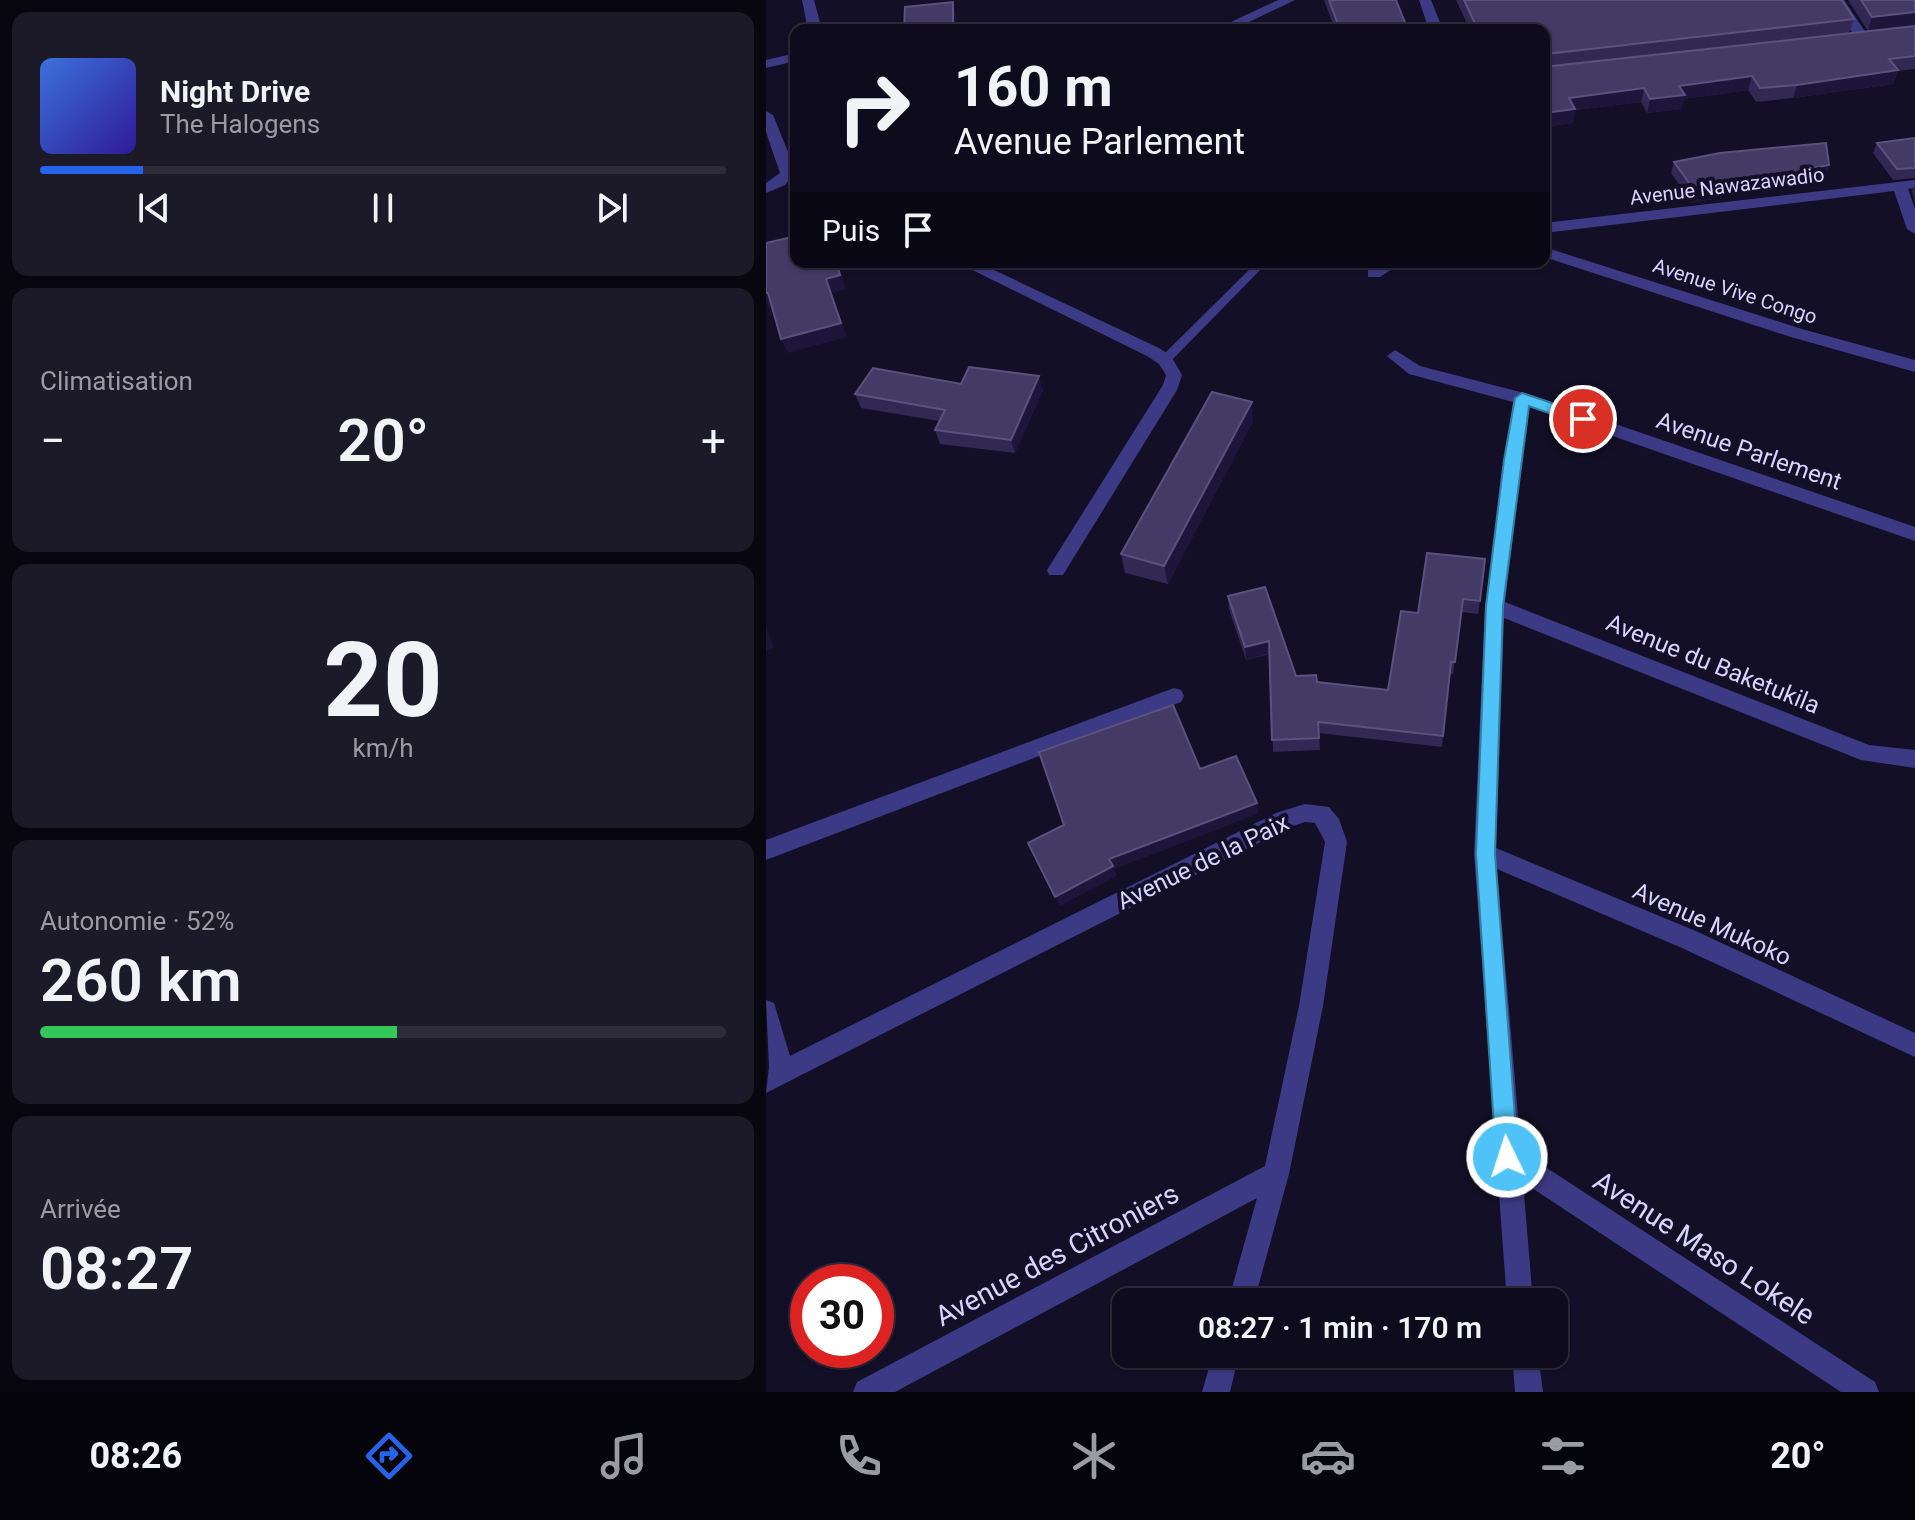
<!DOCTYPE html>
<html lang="fr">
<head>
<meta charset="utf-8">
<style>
	body { margin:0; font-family:Roboto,sans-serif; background:#1c1929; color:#f1f3f6; height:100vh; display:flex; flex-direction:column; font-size:30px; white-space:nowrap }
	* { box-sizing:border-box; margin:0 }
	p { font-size:26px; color:#9b9ba3 }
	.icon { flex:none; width:44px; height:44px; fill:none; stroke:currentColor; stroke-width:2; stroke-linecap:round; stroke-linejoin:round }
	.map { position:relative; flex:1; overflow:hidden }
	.sheet { display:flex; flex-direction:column; gap:12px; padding:12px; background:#08060f; width:766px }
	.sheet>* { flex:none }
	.banner { position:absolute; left:24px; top:24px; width:760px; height:244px; border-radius:16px; box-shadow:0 2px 6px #0004,0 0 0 2px #2e2b3b; background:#0e0b1c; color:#f1f3f6; overflow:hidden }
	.speed { position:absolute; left:24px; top:1264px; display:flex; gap:16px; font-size:40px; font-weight:700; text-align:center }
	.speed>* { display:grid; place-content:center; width:104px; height:104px; border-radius:50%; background:#0e0b1c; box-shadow:0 2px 6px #0004,0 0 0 2px #2e2b3b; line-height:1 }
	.speed .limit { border:12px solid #d22; background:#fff; color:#111 }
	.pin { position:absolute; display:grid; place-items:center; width:68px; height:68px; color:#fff; margin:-34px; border:4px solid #fff; border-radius:50%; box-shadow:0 2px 8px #0007 }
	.me { position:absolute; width:88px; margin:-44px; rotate:356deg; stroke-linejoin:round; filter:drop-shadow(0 0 6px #0008) }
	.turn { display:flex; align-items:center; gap:28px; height:168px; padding:0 32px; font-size:36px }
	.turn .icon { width:104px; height:104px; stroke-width:2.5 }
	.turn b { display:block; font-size:56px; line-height:68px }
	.then { display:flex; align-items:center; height:76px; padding:0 32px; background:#0003; gap:16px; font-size:30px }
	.big { font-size:60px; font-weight:600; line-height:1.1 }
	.sheet .widget { flex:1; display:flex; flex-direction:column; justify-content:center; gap:12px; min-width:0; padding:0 28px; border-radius:16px; background:#1c1929 }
	.sheet .dial { align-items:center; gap:0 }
	.dial b { font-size:104px; line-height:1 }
	.song { display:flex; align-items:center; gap:24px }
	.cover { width:96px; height:96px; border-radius:12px; background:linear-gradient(135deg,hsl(220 70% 55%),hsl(250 70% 35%)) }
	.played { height:8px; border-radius:4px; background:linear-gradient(90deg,#2563eb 15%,#2e2b3b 15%) }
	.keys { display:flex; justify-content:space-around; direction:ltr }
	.heat { display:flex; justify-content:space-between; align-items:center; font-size:44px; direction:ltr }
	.charge { height:12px; border-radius:6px; background:linear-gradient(90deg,#34c759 52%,#2e2b3b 0) }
	.trip { position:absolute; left:346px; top:1288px; width:456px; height:80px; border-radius:16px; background:#0e0b1c; box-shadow:0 2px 6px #0004,0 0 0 2px #2e2b3b; font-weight:600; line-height:80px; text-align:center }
	.tab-bar { display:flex; height:128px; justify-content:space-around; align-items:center; background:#06040b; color:#9b9ba3 }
	.tab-bar .icon { width:56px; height:56px }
	.tab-bar .selected { color:#2563eb }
	.tab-bar b { font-size:36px; color:#f1f3f6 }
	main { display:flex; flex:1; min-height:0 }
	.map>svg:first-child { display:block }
</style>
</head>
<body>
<main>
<section class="sheet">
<div class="widget">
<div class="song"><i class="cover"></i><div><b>Night Drive</b><p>The Halogens</p></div></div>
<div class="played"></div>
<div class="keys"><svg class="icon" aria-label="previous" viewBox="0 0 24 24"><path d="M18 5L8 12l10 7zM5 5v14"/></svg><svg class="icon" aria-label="pause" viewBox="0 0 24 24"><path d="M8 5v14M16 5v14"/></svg><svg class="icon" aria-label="next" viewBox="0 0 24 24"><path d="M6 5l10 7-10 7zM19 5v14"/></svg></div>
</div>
<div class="widget"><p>Climatisation</p>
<div class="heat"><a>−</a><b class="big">20°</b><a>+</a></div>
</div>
<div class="widget dial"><b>20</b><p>km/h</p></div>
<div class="widget"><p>Autonomie · 52%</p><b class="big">260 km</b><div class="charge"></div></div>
<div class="widget"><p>Arrivée</p><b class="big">08:27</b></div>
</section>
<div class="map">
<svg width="1149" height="1392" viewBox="0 0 1149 1392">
	<rect width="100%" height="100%" fill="#130f26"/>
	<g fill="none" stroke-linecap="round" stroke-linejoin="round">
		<path fill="#3d3a85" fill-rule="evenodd" d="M491 262H502L403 363H395V357Z"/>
		<path fill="#3d3a85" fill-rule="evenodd" d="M36 0H48L56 30H42Z
			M512 0H529L466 30H448Z
			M653 0H665L677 30H663Z
			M1066 0H1078L1104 39 1102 42H1092Z
			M30 53V61L0 68V60Z
			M0 111 7 115 27 164 28 174 19 185 0 193V183L14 173 0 132Z
			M1149 180V188L1142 189 1149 209V234L1141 229 1128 191 778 233V223Z
			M778 247 1036 329 1149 360V372L1025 337 778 257Z
			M190 262H211L393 348 405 356 416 375 411 390 297 575H283L281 570 397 385 400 375 393 364 381 356Z
			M617 262H637L614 277H602V269Z
			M629 350 654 366 762 394 1149 527V541L763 407 739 602 1103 745 1149 750V768L1095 760 738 618 730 848 932 932 1149 1033V1057L916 948 731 869 755 1151 1109 1382 1113 1392H1075L757 1182 767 1302H741L708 854 719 606 747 402 643 374 621 356Z
			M408 688 415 690 418 696 415 702 0 860V840Z
			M539 804 563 807 573 819 581 842 557 1006 523 1174 488 1302H462L491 1198 129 1392H87L91 1382 499 1166 533 1006 559 842 549 823 539 822 524 827 0 1093 3 1067 0 1000 8 1003 24 1056 510 813Z
			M447 1354H473L464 1392H436Z
			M746 1354H772L777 1392H749Z"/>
	</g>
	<path fill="#312854" d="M558 0H630L642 30H569Z
		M690 0H1076L1088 19 1083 33 923 51 1149 26V69L1132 71 1127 84 1027 98 990 102 982 90 918 99 915 109 881 113 875 102 809 110 807 123 778 127V30H704Z
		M1082 0H1149V25L1102 31Z
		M1149 138V178L1127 180 1107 153 1111 143Z
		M908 162 1063 165 1059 177 926 203 905 173Z
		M1149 185V203L1146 191Z
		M195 384 277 390 249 453 174 444 169 430 173 421 95 408 89 394Z
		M487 421 402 584 359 573 355 554Z
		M661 553 714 601 712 614 695 612 687 674H683L676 747 553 733 554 750 507 752 504 654 480 660 463 609 462 596 530 676 551 682 622 690 652 613Z"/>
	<path fill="#1d163a" d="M187 2 190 16 191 30H187Z
		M1149 12V25L1102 31 1106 17Z
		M1132 70 1127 84 1027 98 1031 85Z
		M986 76 982 90 918 99 915 109 881 113 884 99 913 86Z
		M878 88 875 102 809 110 807 123 778 127V113L803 98Z
		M1063 165 1059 177 926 203 929 191Z
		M70 262H72L80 289 66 293 81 337 22 353 15 339 60 279Z
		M0 293H2L8 307 3 308 0 302Z
		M273 376 277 390 249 453 245 440Z
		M486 402 487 421 402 584 398 566Z
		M0 627 8 648 0 651Z
		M503 641 504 653 480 660 479 647Z
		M491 803 492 814 348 869 351 876 294 906 289 897 343 859Z"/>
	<path fill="#433a66" stroke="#5a527e" stroke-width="2" d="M563 0H630L642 30H574Z
		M698 0H1076L1088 19 780 54 778 67V30H708V29L711 28Z
		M1095 0H1149V12L1106 17Z
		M187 2V30H138L139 7Z
		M1149 26V56L1123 59 1132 70 1031 85 994 88 986 76 913 86 919 95 884 99 878 88 803 98 809 109 778 113V67Z
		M1149 138V168L1131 169 1111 143Z
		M1060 143 1063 165 929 191 908 162 954 153Z
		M30 236V262H70L74 275 60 279 75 323 15 339 2 293H0V243Z
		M203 367 273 376 245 440 169 430 179 410 89 394 107 368 195 384Z
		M446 392 486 402 398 566 355 554Z
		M661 553 719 559 714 601 697 599 689 662H685L677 736 552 722 553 738 506 740 503 641 479 647 462 596 499 587 530 676 550 675 551 682 622 690 635 611 652 613Z
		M407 705 434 769 470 756 491 803 343 859 347 866 289 897 262 843 298 825 273 752Z"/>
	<path fill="#4fc3f7" stroke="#337fa1" stroke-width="2" d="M756 393 822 415 824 419 817 425 763 406 737 606 729 854 752 1157 749 1165 741 1169 733 1165 730 1157 710 854 720 606 738 460 749 398Z"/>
	<g text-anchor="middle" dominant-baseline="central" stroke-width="8" stroke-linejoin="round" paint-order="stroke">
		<g font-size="20" fill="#d9d4ff" stroke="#130f26">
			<text transform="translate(961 186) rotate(-7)">Avenue Nawazawadio</text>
			<text transform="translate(969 291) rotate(18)">Avenue Vive Congo</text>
		</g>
		<g font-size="24" fill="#d9d4ff" stroke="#130f26">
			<text transform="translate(983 451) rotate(19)">Avenue Parlement</text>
			<text transform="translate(947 664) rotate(22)">Avenue du Baketukila</text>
			<text transform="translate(437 862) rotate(-26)">Avenue de la Paix</text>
			<text transform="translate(946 924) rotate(24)">Avenue Mukoko</text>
		</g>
		<g font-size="28" fill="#d9d4ff" stroke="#130f26">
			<text transform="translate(938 1248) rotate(33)">Avenue Maso Lokele</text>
			<text transform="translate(291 1255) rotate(-28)">Avenue des Citroniers</text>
		</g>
	</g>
</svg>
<div class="speed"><div class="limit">30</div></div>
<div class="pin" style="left:817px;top:419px;background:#d93025"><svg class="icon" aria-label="arrive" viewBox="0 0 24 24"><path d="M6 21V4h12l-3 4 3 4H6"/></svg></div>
<svg class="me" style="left:741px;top:1157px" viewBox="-20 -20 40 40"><circle r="17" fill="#4fc3f7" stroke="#fff" stroke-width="3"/><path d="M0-11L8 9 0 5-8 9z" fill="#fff"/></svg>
<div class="trip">08:27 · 1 min · 170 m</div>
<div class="banner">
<div class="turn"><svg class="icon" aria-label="right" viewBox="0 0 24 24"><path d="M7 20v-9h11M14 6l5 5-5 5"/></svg><div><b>160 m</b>Avenue Parlement</div></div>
<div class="then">Puis<svg class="icon" aria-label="arrive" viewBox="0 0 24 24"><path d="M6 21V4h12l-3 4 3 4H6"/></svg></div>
</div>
</div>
</main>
<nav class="tab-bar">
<b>08:26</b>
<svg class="icon selected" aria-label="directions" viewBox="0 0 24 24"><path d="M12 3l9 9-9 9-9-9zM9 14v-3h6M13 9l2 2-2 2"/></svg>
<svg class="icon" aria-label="music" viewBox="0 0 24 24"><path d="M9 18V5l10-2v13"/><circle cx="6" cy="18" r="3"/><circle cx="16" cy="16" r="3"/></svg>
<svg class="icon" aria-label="phone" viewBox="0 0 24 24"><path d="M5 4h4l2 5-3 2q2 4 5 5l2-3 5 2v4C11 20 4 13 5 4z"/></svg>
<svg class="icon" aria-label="climate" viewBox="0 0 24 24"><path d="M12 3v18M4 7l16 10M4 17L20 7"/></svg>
<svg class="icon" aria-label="car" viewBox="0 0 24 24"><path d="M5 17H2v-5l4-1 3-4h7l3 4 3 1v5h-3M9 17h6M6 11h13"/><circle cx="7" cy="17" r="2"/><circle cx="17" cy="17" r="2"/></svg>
<svg class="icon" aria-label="filters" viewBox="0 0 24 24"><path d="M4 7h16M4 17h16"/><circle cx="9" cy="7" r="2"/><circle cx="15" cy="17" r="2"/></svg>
<b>20°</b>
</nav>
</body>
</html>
